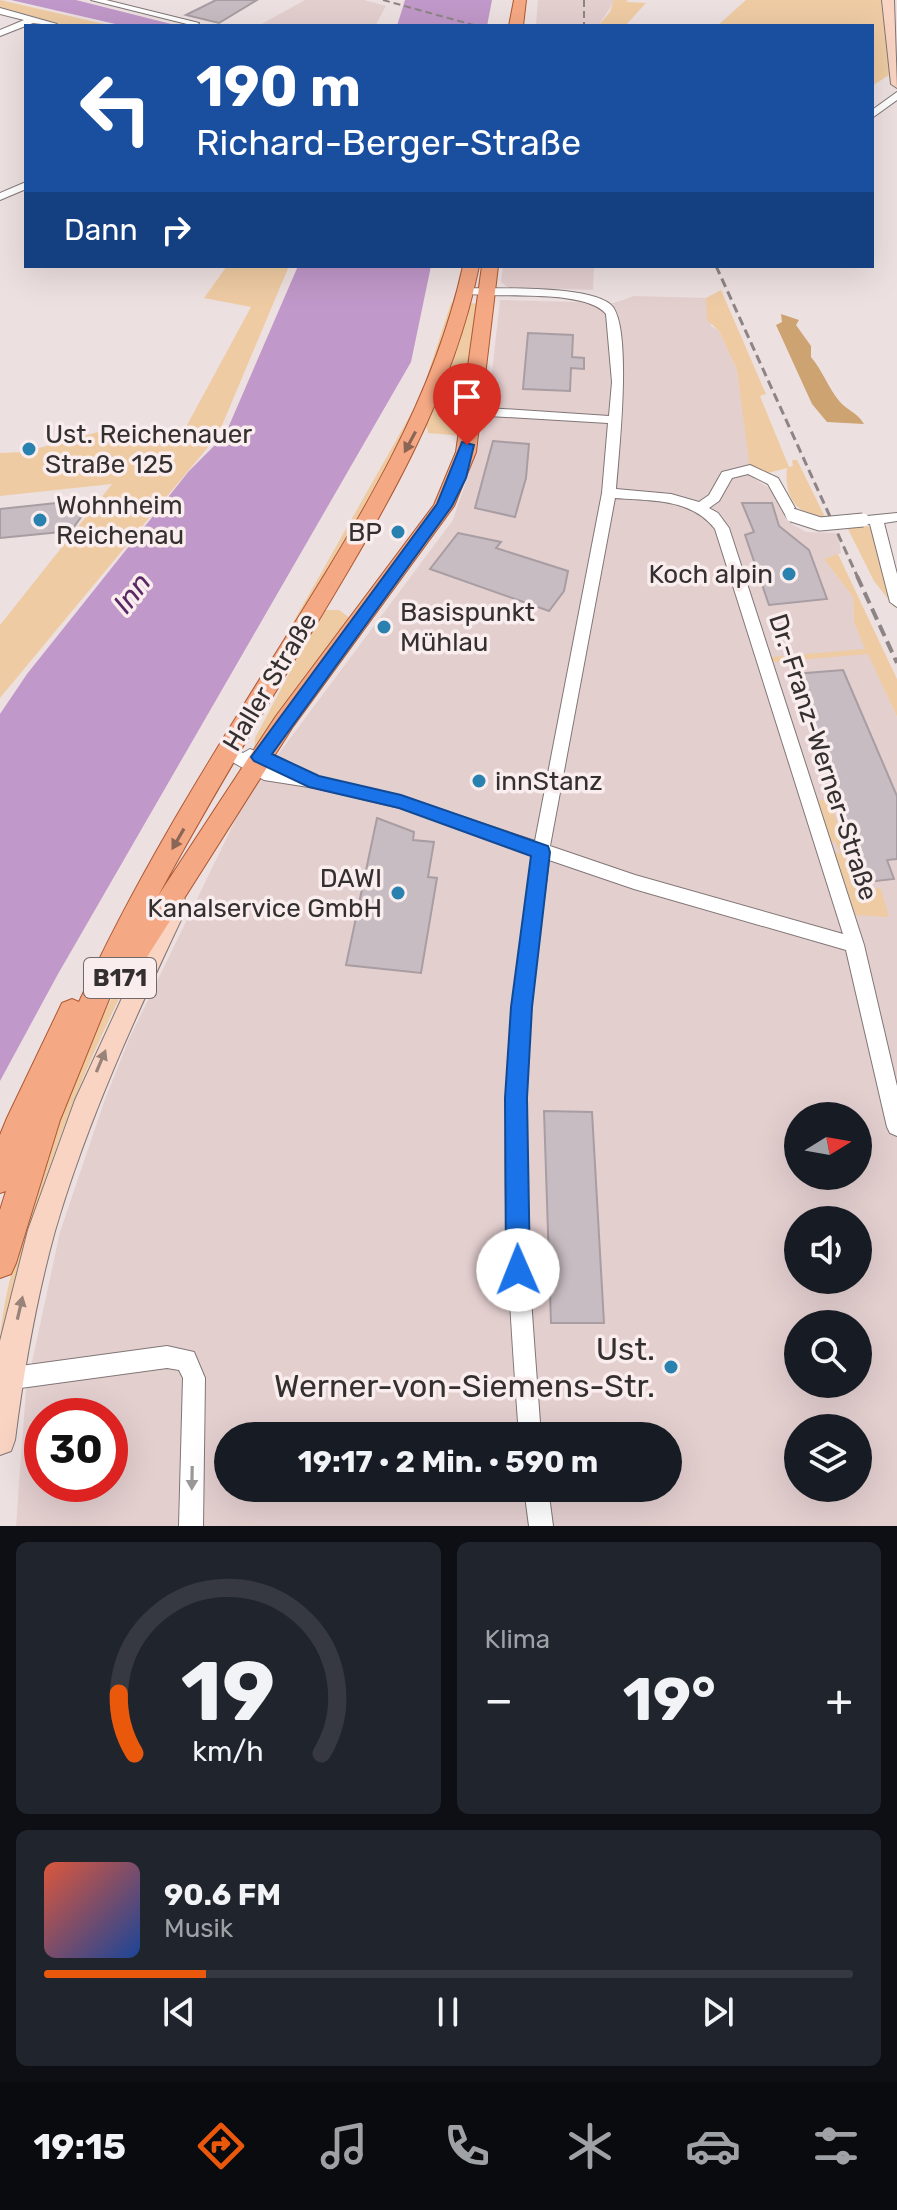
<!DOCTYPE html>
<html lang="de">
<head>
<meta charset="utf-8">
<style>
	body { margin:0; font-family:Rubik,sans-serif; background:#20242c; color:#f1f3f6; height:100vh; display:flex; flex-direction:column; font-size:30px; white-space:nowrap }
	* { box-sizing:border-box; margin:0 }
	p { font-size:26px; color:#9ea1a6 }
	.icon { flex:none; width:44px; height:44px; fill:none; stroke:currentColor; stroke-width:2; stroke-linecap:round; stroke-linejoin:round }
	.map { position:relative; height:1526px; overflow:hidden }
	.panel { display:flex; flex-direction:column; gap:16px; padding:16px; background:#0d0f14; flex:1 }
	.panel>* { flex:none }
	.guide { position:absolute; left:24px; top:24px; width:850px; height:244px; border-radius:0px; box-shadow:0 8px 32px #0002; background:#1a4fa0; color:#fff; overflow:hidden }
	.needle { width:52px; rotate:79deg }
	.buttons { position:absolute; left:784px; top:1102px; display:grid; gap:16px }
	.buttons a { display:grid; place-items:center; width:88px; height:88px; border-radius:50%; background:#171b24; box-shadow:0 8px 32px #0002; font-size:40px }
	.speed { position:absolute; left:24px; top:1398px; display:flex; gap:16px; font-size:40px; font-weight:700; text-align:center }
	.speed>* { display:grid; place-content:center; width:104px; height:104px; border-radius:50%; background:#171b24; box-shadow:0 8px 32px #0002; line-height:1 }
	.speed .limit { border:12px solid #d22; background:#fff; color:#111 }
	.pin { position:absolute; display:grid; place-items:center; width:68px; height:68px; color:#fff; margin:-82px -34px; border-radius:50% 50% 50% 0; rotate:-45deg; box-shadow:0 0 8px #0007 }
	.pin .icon { rotate:45deg }
	.me { position:absolute; width:88px; margin:-44px; rotate:359deg; stroke-linejoin:round; filter:drop-shadow(0 0 6px #0008) }
	.turn { display:flex; align-items:center; gap:28px; height:168px; padding:0 40px; font-size:36px }
	.turn .icon { width:104px; height:104px; stroke-width:2.5 }
	.turn b { display:block; font-size:56px; line-height:68px }
	.then { display:flex; align-items:center; height:76px; padding:0 40px; background:#0003; gap:16px; font-size:30px }
	.big { font-size:60px; font-weight:700; line-height:1.1 }
	.panel .card { flex:1; display:flex; flex-direction:column; justify-content:center; gap:12px; min-width:0; padding:0 28px; border-radius:12px; background:#20242c }
	.panel .dial { align-items:center; gap:0 }
	.dial svg { height:208px; overflow:visible; fill:none; stroke:#363941; stroke-width:7; stroke-linecap:round; text-anchor:middle }
	.dial text { fill:#f1f3f6; stroke:none }
	.song { display:flex; align-items:center; gap:24px }
	.cover { width:96px; height:96px; border-radius:12px; background:linear-gradient(135deg,hsl(10 70% 55%),hsl(220 70% 35%)) }
	.played { height:8px; border-radius:4px; background:linear-gradient(90deg,#ea580c 20%,#363941 20%) }
	.keys { display:flex; justify-content:space-around; direction:ltr }
	.heat { display:flex; justify-content:space-between; align-items:center; font-size:44px; direction:ltr }
	.panel .tiles { flex:1; display:grid; gap:16px; grid-template-columns:1fr 1fr }
	.card:last-child { grid-column:span 2 }
	.trip { position:absolute; left:214px; top:1422px; width:468px; height:80px; border-radius:40px; background:#171b24; box-shadow:0 8px 32px #0002; font-weight:700; line-height:80px; text-align:center }
	.tabs { display:flex; height:128px; justify-content:space-around; align-items:center; background:#090b0e; color:#9ea1a6 }
	.tabs .icon { width:56px; height:56px }
	.tabs .on { color:#ea580c }
	.tabs b { font-size:36px; color:#f1f3f6 }
	.map>svg:first-child { display:block }
</style>
</head>
<body>
<div class="map">
<svg width="897" height="1526" viewBox="0 0 897 1526">
	<rect width="100%" height="100%" fill="#ede0e0"/>
	<path fill="#e4cfcf" fill-rule="evenodd" d="M305 0H364L386 6 375 26H258Z
		M538 0H614V2L598 26H536Z
		M503 266H594L593 290 507 287 501 282Z
		M634 296 706 298 711 326 719 331 737 370 752 477 780 495 792 524 806 532 838 533 841 553 824 559 853 597 854 622 897 717V1526H16L26 1390 60 1232 104 1102 129 1039 247 796 453 520 487 418 500 300 614 303ZM798 1116H858V1176H798ZM798 1220H858V1280H798ZM798 1324H858V1384H798ZM42 1416H110V1484H42ZM798 1428H858V1488H798ZM228 1436H668V1488H228Z"/>
	<path fill="#eecba3" d="M0 0 113 26H67L0 7Z
		M614 0H628L626 2 646 3 625 26H598L610 12Z
		M746 0H887L891 5 889 75 872 86V26H717Z
		M227 266H289L218 435 0 698V625L112 484 0 496V453L24 452 117 427 180 438 251 307 204 298Z
		M721 290 766 394 760 396 789 467 793 466 792 460H797L825 517C795 516 784 495 787 468L764 474 750 469 737 370 719 331 707 320 706 298Z
		M458 302 426 397 312 599 291 626 420 398 451 303Z
		M471 303 479 304 462 436 428 433 426 423 444 386Z
		M868 526 874 530 895 608 874 581 847 527Z
		M838 554 897 679V717L868 654 773 662 771 657 865 649 854 622 853 597 824 559Z
		M323 610H339L351 619 254 750 255 738Z
		M829 799 848 853 840 852 835 842H831L818 800Z
		M834 851 849 856 862 886 881 889 889 917 855 915Z
		M141 956C75 1079 31 1208 0 1343 0 1272 90 1005 141 956Z"/>
	<path fill="#cda371" d="M781 314 799 320 796 325 811 346V357C823 371 828 388 840 402 848 411 857 412 864 424L827 422 812 404 776 325 782 322Z"/>
	<path fill="#c098c9" d="M11 0H76L179 26H124Z
		M405 0H492L487 26H397Z
		M298 266H431L411 362 58 974 0 1081V714L27 674 189 471 225 435Z"/>
	<path fill="#c7bcc1" stroke="#a89da2" stroke-width="2" d="M216 0H257L219 23 186 15Z
		M528 333 573 335 572 357 584 358V369L571 368 570 391 523 389Z
		M493 441 529 444 526 478 515 517 475 508Z
		M94 499 71 531 0 538V509Z
		M742 503H772L779 526 809 550 827 599 769 605 745 535 754 532Z
		M458 533 501 542 496 548 568 571 564 591 549 611 430 569Z
		M843 670 897 796V859L887 860 894 879 867 882 824 777H834L794 674Z
		M377 818 414 832 413 840 434 842 428 877 437 878 421 973 346 965Z
		M544 1111 592 1112 604 1323H551Z"/>
	<g fill="none" stroke-linecap="round" stroke-linejoin="round">
		<g stroke="#817676" stroke-width="2">
			<path id="minor" d="M91 0H106L199 23 195 26Z
				M0 8 57 24 58 26 33 23 0 36V30L24 20 0 14Z
				M897 92V100L872 118V110Z
				M26 182V189L0 200V193Z
				M466 288C500 289 585 285 610 304 634 322 618 459 616 489L671 494 699 502 709 495 722 472 750 465 778 478 799 515 797 518H787L768 484 748 474 732 478 719 501 709 508 718 513 729 528 864 945 897 1086V1136L890 1133 887 1127 846 950 634 889 549 860C539 938 528 1016 526 1096 522 1209 533 1323 541 1436H519C511 1323 502 1209 507 1096 510 1014 522 934 533 854L400 808 315 788 264 780 222 756 220 752 228 746 243 753 250 749 312 773 313 776 401 796 535 841 602 493 608 423 472 415 466 411 472 407 609 416 612 382 606 314C585 288 496 299 462 293V289ZM615 498C651 501 691 498 715 529L843 934 635 875 550 846Z
				M897 513V521L884 523 897 574V607L890 602 870 524 862 523 860 520 867 516Z
				M167 1346 194 1352 205 1378 203 1526H179L183 1378 179 1370 167 1368 6 1390 0 1387V1371L6 1368Z
				M524 1488H548L553 1526H529Z"/>
		</g>
		<g stroke="#817676" stroke-width="2">
			<path id="secondary" d="M882 0H894L897 88 891 84Z
				M176 895 184 898 188 905C138 1011 88 1118 55 1231 36 1300 24 1369 15 1440L11 1451 0 1455V1341L28 1230 75 1100 168 898Z"/>
		</g>
		<g stroke="#ad5831" stroke-width="2">
			<path id="primary" d="M514 0H526L523 26H509Z
				M463 266H479C452 399 383 513 314 628 260 717 207 805 158 896L276 716 434 505 456 452 482 266H498L476 452 454 506 292 728 135 976 125 979 118 977 60 1120 16 1263 11 1274 0 1278V1210L6 1191 0 1193V1135L7 1118 62 1003 72 999 79 1002C137 874 212 756 286 637 359 520 433 402 463 266Z"/>
		</g>
		<use href="#minor" fill="#fff" fill-rule="evenodd"/>
		<use href="#secondary" fill="#fad4c2" fill-rule="evenodd"/>
		<use href="#primary" fill="#f5a884" fill-rule="evenodd"/>
		<path stroke="#8d8585" stroke-width="2" stroke-dasharray="7 4" stroke-linecap="butt" d="M383 0 477 26
			M584 0V26"/>
		<path stroke="#8d8585" stroke-width="3" stroke-dasharray="9 5" stroke-linecap="butt" d="M716 266 858 578"/>
		<path stroke="#8d8585" stroke-width="4" stroke-dasharray="12 6" stroke-linecap="butt" d="M857 576 897 663"/>
		<g stroke="#817676" stroke-width="15" stroke-linecap="butt">
			<path id="minor-bridge" d="M792 515 820 524 863 520"/>
		</g>
		<use href="#minor-bridge" stroke="#fff" stroke-width="13"/>
	</g>
	<defs><path id="oneway-solid" d="M-6-.8H1V-3.2L6.5 0L1 3.2V.8H-6Z" transform="scale(2)"/></defs>
	<g fill="#8b6656">
		<use href="#oneway-solid" transform="translate(410 442) rotate(118)"/>
		<use href="#oneway-solid" transform="translate(178 839) rotate(120)"/>
	</g>
	<g fill="#988279">
		<use href="#oneway-solid" transform="translate(101 1061) rotate(-67)"/>
		<use href="#oneway-solid" transform="translate(20 1308) rotate(-77)"/>
	</g>
	<use fill="#9a9898" href="#oneway-solid" transform="translate(192 1478) rotate(91)"/>
	<path fill="#1a73e8" stroke="#114b97" stroke-width="2" d="M462 442 474 445 466 478 452 506 272 754 319 776 401 795 548 846 550 852 532 1007 527 1098 530 1270 526 1278 518 1282 509 1278 506 1270 505 1098 511 1007 531 856 399 808 309 787 254 761 251 757 437 504Z"/>
	<g fill="#2981af" stroke="#faeded" stroke-width="3">
		<circle cx="29" cy="449" r="8"/>
		<circle cx="40" cy="520" r="8"/>
		<circle cx="398" cy="532" r="8"/>
		<circle cx="789" cy="574" r="8"/>
		<circle cx="384" cy="627" r="8"/>
		<circle cx="479" cy="781" r="8"/>
		<circle cx="398" cy="893" r="8"/>
		<circle cx="671" cy="1367" r="8"/>
	</g>
	<g text-anchor="middle" dominant-baseline="central" stroke-width="7" stroke-linejoin="round" paint-order="stroke">
		<rect fill="#faeded" stroke="#706969" stroke-width="2" x="84" y="958" width="72" height="40" rx="6"/>
		<g font-size="24" font-weight="bold" fill="#353030">
			<text x="120" y="978">B171</text>
		</g>
		<g font-size="26" fill="#353030" stroke="#faeded" text-anchor="start">
			<text x="45" y="434">Ust. Reichenauer<tspan x="45" dy="30">Straße 125</tspan></text>
			<text x="56" y="505">Wohnheim<tspan x="56" dy="30">Reichenau</tspan></text>
			<text x="382" y="532" text-anchor="end">BP</text>
			<text x="773" y="574" text-anchor="end">Koch alpin</text>
			<text x="400" y="612">Basispunkt<tspan x="400" dy="30">Mühlau</tspan></text>
			<text x="495" y="781">innStanz</text>
			<text x="382" y="878" text-anchor="end">DAWI<tspan x="382" dy="30">Kanalservice GmbH</tspan></text>
		</g>
		<g font-size="26" fill="#353030" stroke="#faeded">
			<text transform="translate(270 682) rotate(-59)">Haller Straße</text>
			<text transform="translate(823 757) rotate(72)">Dr.-Franz-Werner-Straße</text>
		</g>
		<g font-size="28" font-style="italic" fill="#5a2965" stroke="#faeded">
			<text transform="translate(132 593) rotate(-52)">Inn</text>
		</g>
		<g font-size="32" fill="#353030" stroke="#faeded" text-anchor="end">
			<text x="655" y="1349">Ust.<tspan x="655" dy="37">Werner-von-Siemens-Str.</tspan></text>
		</g>
	</g>
</svg>
<div class="buttons">
<a><svg class="needle" viewBox="-14 -14 28 28"><path d="M0-13l5 13h-10z" fill="#e53935"/><path d="M0 13l5-13h-10z" fill="#9ea1a6"/></svg></a>
<a><svg class="icon" aria-label="sound" viewBox="0 0 24 24"><path d="M4 9h4l5-4v14l-5-4H4zM17 9q2 3 0 6"/></svg></a>
<a><svg class="icon" aria-label="search" viewBox="0 0 24 24"><circle cx="10" cy="10" r="6"/><path d="M15 15l6 6"/></svg></a>
<a><svg class="icon" aria-label="layers" viewBox="0 0 24 24"><path d="M12 4l9 5-9 5-9-5zM3 14l9 5 9-5"/></svg></a>
</div>
<div class="speed"><div class="limit">30</div></div>
<div class="pin" style="left:467px;top:445px;background:#d93025"><svg class="icon" aria-label="arrive" viewBox="0 0 24 24"><path d="M6 21V4h12l-3 4 3 4H6"/></svg></div>
<svg class="me" style="left:518px;top:1270px" viewBox="-20 -20 40 40"><circle r="19" fill="#fff"/><path d="M0-13L10 11 0 6-10 11z" fill="#1a73e8"/></svg>
<div class="trip">19:17 · 2 Min. · 590 m</div>
<div class="guide">
<div class="turn"><svg class="icon" aria-label="left" viewBox="0 0 24 24"><path d="M17 20v-9H6M10 6l-5 5 5 5"/></svg><div><b>190 m</b>Richard-Berger-Straße</div></div>
<div class="then">Dann<svg class="icon" aria-label="right" viewBox="0 0 24 24"><path d="M7 20v-9h11M14 6l5 5-5 5"/></svg></div>
</div>
</div>
<section class="panel">
<div class="tiles">
<div class="card dial"><svg viewBox="0 0 100 80">
<path d="M14 69A42 42 0 1 1 86 69"/>
<path d="M14 69A42 42 0 0 1 8 46" stroke="#ea580c"/>
<text x="50" y="56" font-size="32" font-weight="700">19</text>
<text x="50" y="72" font-size="11">km/h</text>
</svg></div>
<div class="card"><p>Klima</p>
<div class="heat"><a>−</a><b class="big">19°</b><a>+</a></div>
</div>
<div class="card">
<div class="song"><i class="cover"></i><div><b>90.6 FM</b><p>Musik</p></div></div>
<div class="played"></div>
<div class="keys"><svg class="icon" aria-label="previous" viewBox="0 0 24 24"><path d="M18 5L8 12l10 7zM5 5v14"/></svg><svg class="icon" aria-label="pause" viewBox="0 0 24 24"><path d="M8 5v14M16 5v14"/></svg><svg class="icon" aria-label="next" viewBox="0 0 24 24"><path d="M6 5l10 7-10 7zM19 5v14"/></svg></div>
</div>
</div>
</section>
<nav class="tabs">
<b>19:15</b>
<svg class="icon on" aria-label="directions" viewBox="0 0 24 24"><path d="M12 3l9 9-9 9-9-9zM9 14v-3h6M13 9l2 2-2 2"/></svg>
<svg class="icon" aria-label="music" viewBox="0 0 24 24"><path d="M9 18V5l10-2v13"/><circle cx="6" cy="18" r="3"/><circle cx="16" cy="16" r="3"/></svg>
<svg class="icon" aria-label="phone" viewBox="0 0 24 24"><path d="M5 4h4l2 5-3 2q2 4 5 5l2-3 5 2v4C11 20 4 13 5 4z"/></svg>
<svg class="icon" aria-label="climate" viewBox="0 0 24 24"><path d="M12 3v18M4 7l16 10M4 17L20 7"/></svg>
<svg class="icon" aria-label="car" viewBox="0 0 24 24"><path d="M5 17H2v-5l4-1 3-4h7l3 4 3 1v5h-3M9 17h6M6 11h13"/><circle cx="7" cy="17" r="2"/><circle cx="17" cy="17" r="2"/></svg>
<svg class="icon" aria-label="filters" viewBox="0 0 24 24"><path d="M4 7h16M4 17h16"/><circle cx="9" cy="7" r="2"/><circle cx="15" cy="17" r="2"/></svg>
</nav>
</body>
</html>
